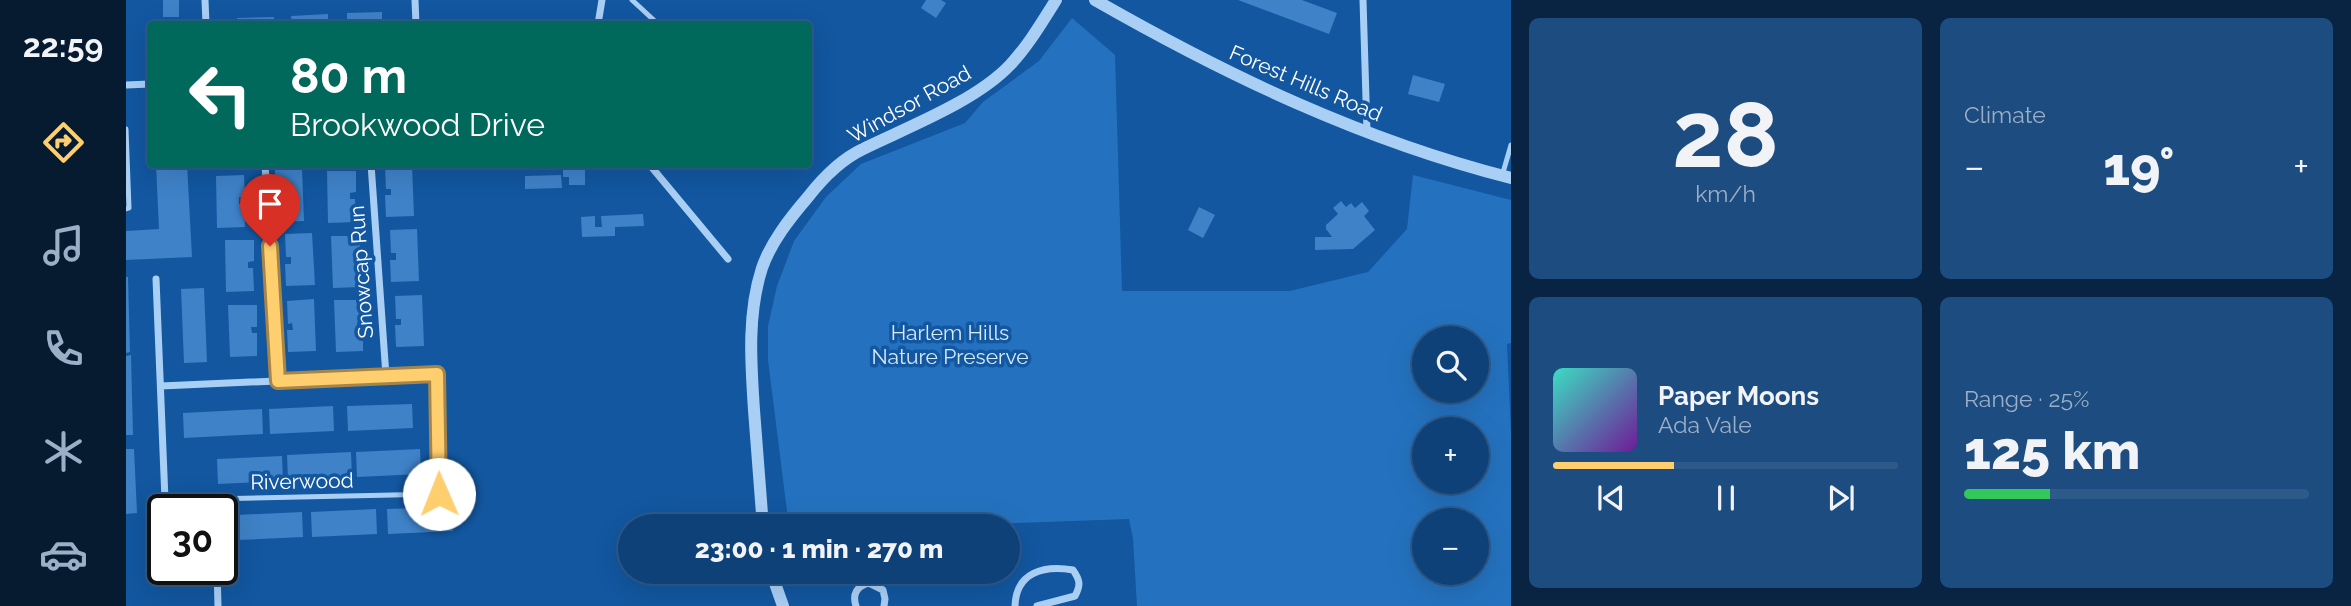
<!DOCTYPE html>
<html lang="en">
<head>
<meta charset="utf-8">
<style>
	body { margin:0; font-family:Raleway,sans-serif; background:#1c4c80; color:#f1f3f6; height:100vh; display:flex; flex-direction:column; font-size:26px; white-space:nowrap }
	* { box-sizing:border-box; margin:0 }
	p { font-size:23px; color:#9bafc6 }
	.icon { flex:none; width:38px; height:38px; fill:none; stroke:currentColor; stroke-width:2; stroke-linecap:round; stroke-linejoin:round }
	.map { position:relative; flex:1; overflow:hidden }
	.side { display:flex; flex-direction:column; gap:18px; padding:18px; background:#082442; width:840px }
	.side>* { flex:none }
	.top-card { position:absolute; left:21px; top:21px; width:665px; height:147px; border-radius:7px; box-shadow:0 7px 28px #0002,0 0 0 2px #2e5a8a; background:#00695c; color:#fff; overflow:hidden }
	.tools { position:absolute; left:1286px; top:326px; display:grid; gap:14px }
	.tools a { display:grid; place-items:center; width:77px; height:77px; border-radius:50%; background:#0e4178; box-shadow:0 7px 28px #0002,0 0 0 2px #2e5a8a; font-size:35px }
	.speed { position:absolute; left:21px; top:494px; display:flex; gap:14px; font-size:35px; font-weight:700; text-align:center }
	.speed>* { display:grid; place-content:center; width:91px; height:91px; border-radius:50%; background:#0e4178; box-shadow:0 7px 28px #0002,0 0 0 2px #2e5a8a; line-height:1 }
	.speed .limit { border:4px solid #111; border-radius:10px; background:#fff; color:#111 }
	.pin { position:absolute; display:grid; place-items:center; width:60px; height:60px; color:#fff; margin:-72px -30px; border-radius:50% 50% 50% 0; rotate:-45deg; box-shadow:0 0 7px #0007 }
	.pin .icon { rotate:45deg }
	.me { position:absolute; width:77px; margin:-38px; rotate:359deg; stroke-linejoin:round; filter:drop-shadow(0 0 5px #0008) }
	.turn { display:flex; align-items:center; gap:24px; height:147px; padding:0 28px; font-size:32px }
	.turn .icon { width:91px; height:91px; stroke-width:2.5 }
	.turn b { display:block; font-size:49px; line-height:60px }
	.big { font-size:52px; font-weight:800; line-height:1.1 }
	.side .card { flex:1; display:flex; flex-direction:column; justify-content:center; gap:10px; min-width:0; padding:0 24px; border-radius:10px; background:#1c4c80 }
	.side .dial { align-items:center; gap:0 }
	.dial b { font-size:91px; line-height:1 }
	.song { display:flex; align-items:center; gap:21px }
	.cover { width:84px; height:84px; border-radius:10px; background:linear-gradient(135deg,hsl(170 70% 55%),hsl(280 70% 35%)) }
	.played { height:7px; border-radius:4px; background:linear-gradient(90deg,#ffce6e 35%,#2e5a8a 35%) }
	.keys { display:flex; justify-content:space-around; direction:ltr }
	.heat { display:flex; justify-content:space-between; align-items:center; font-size:38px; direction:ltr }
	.charge { height:10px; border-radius:5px; background:linear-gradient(90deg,#34c759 25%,#2e5a8a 0) }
	.side .tiles { flex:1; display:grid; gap:18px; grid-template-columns:repeat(2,1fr) }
	.trip { position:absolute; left:492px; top:514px; width:402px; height:70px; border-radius:35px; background:#0e4178; box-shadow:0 7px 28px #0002,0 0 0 2px #2e5a8a; font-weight:800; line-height:70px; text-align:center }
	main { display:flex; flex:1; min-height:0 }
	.tab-bar { display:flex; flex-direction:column; width:126px; justify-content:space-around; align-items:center; background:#061a30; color:#9bafc6 }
	.tab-bar .icon { width:49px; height:49px }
	.tab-bar .on { color:#ffce6e }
	.tab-bar b { font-size:32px; color:#f1f3f6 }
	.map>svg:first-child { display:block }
</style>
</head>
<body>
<main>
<nav class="tab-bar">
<b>22:59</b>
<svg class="icon on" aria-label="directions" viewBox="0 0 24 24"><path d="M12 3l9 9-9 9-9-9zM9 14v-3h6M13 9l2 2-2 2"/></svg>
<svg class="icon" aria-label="music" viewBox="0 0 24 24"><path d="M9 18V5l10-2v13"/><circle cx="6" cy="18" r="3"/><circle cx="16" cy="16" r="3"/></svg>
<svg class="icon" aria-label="phone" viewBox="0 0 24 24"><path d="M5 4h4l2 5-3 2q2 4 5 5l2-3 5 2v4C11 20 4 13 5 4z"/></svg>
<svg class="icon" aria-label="climate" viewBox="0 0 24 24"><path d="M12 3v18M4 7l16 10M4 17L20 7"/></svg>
<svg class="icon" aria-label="car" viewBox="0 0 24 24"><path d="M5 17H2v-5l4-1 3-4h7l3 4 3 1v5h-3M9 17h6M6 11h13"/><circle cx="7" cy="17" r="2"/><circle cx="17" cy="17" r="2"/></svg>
</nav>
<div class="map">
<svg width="1385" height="606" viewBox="0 0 1385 606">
	<rect width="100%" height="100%" fill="#1257a0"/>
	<path fill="#2472bf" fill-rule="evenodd" d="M946 18 989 55 996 291H1164L1242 272 1281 229 1287 175 1385 200V343L1381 344 1385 433V606H1011L1007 538 1003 519 774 527H663L642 360V326L651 286 668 241 700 197 735 164 839 123 857 102 913 61ZM1298 338H1351V390H1298ZM1298 429H1351V481H1298ZM1298 520H1351V572H1298Z"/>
	<path fill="#3f82c8" d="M37 0H53V17H37Z
		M800 0H815L820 3 810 18 795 8Z
		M1112 0H1176L1211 13 1203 34Z
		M256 12V24H221V13Z
		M202 14V24H166L165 16Z
		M148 17V24H112L111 18Z
		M1287 75 1319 84 1313 102 1282 94Z
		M30 164H61L66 257 0 260V231L33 229Z
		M437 164H459V185H443V177H437Z
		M286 165 288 216 260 217 259 195H265V189H260L259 166Z
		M176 169 178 221 150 222 149 200H155V193H149V170Z
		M201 171H230V192L224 193V199H229L230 222 202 223Z
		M118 175 119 197H113V204H118L119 227 91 228 90 176Z
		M435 175 436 188 399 189V176Z
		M1215 201 1220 207 1225 203 1229 208 1236 202 1243 211 1238 216 1249 230 1227 249 1189 250V237H1206L1200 229V225L1212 214 1207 208Z
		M1073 207 1089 215 1077 238 1062 230Z
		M517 214 518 226 489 227V236L456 237 455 217 469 216V227H476L475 216Z
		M291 229 293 281 265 282 264 260H270V253H265L264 230Z
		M186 233 189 285 160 286 159 264H165V257H160L159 234Z
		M205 236H234V257L228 258 229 264H234V287L207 288Z
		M99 240H128V261L122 262V268H127L128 291 100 292Z
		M0 277H2L4 352 0 353Z
		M78 288 81 362 58 363 55 289Z
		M296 295 298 346 270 347 269 325H275V319H270L269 296Z
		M188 299 190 351 162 352 161 330H167L166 323 162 324 161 301Z
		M208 300H237V321L231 322 232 328H237V351L210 352Z
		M102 305H131V327H125L126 333H131V356L104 357Z
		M5 355 7 435H0V356Z
		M286 404 287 428 222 431 221 406Z
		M207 406 208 431 144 434 143 409Z
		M136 409 137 434 58 438 57 413Z
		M0 449H8L11 513 0 514Z
		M294 449 295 474 231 477 230 452Z
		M225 452 226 477 162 480 161 455Z
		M156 456 157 481 92 484 91 459Z
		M326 507 327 531 262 534 261 509Z
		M250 509 251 534 186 537 185 512Z
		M176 512 177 537 112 540 111 515Z
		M37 518V542L27 543 26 519Z"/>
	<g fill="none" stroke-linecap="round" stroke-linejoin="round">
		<path stroke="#aacff5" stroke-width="5" d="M506 0 532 24
			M0 129 3 208 0 209
			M1376 176 1385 145
			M39 500 313 494"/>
		<path stroke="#aacff5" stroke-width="7" d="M79 0 80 24
			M289 0 290 24
			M1237 0 1241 132
			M472 24 476 0
			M0 85 24 84
			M139 164 152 381
			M245 164 260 376
			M523 164 602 259
			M30 279 39 500
			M35 386 311 374 313 494
			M89 499V509
			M91 569 92 606
			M730 606C726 594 731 586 743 583L757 590 759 599 758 606
			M889 606C890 572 918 565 947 570 954 580 955 585 949 596L911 606"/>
		<path stroke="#aacff5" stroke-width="12" d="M969 0C1102 76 1236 140 1385 178
			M637 527C634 488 631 449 628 410 625 364 621 314 636 268 645 242 664 218 682 197 696 179 716 159 737 149 782 127 850 101 884 65 902 46 916 22 930 0
			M645 572 657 606"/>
	</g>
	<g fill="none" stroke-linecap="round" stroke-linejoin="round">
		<g stroke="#a68648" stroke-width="18">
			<path id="route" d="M144 246 152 381 311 374 313 494"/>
		</g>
		<use href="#route" stroke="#ffce6e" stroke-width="12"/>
	</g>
	<g text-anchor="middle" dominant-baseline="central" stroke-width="7" stroke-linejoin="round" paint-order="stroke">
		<g font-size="21" fill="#fff" stroke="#1257a0">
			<text transform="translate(1180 83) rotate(23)">Forest Hills Road</text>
			<text transform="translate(783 104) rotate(-29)">Windsor Road</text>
			<text transform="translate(235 272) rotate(-94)">Snowcap Run</text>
			<text transform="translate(176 481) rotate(-1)">Riverwood</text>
		</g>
		<g font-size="21" fill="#d3e9fe" stroke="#1257a0">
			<text x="824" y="332">Harlem Hills<tspan x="824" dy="24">Nature Preserve</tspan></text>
		</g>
	</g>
</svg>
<div class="tools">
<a><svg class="icon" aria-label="search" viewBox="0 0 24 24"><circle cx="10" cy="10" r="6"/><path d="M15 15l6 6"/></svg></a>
<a>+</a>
<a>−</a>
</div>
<div class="speed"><div class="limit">30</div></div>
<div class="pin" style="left:144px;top:246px;background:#d93025"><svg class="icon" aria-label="arrive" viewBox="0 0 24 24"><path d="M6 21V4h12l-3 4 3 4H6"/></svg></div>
<svg class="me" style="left:313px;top:494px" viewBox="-20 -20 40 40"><circle r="19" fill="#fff"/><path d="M0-13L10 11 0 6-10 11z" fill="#ffce6e"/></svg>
<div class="trip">23:00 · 1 min · 270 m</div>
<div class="top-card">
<div class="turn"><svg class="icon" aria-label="left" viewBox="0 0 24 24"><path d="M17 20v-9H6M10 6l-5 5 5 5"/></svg><div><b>80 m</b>Brookwood Drive</div></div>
</div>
</div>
<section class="side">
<div class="tiles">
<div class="card dial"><b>28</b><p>km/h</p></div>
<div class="card"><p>Climate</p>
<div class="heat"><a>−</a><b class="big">19°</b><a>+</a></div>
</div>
<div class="card">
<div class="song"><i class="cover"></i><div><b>Paper Moons</b><p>Ada Vale</p></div></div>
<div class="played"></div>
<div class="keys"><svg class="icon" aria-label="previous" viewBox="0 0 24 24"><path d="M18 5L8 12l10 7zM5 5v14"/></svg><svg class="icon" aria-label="pause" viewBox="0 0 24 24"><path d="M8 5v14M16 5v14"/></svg><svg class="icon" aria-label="next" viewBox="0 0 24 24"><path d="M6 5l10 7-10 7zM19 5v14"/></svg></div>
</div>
<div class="card"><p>Range · 25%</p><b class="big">125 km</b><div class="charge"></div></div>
</div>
</section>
</main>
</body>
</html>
